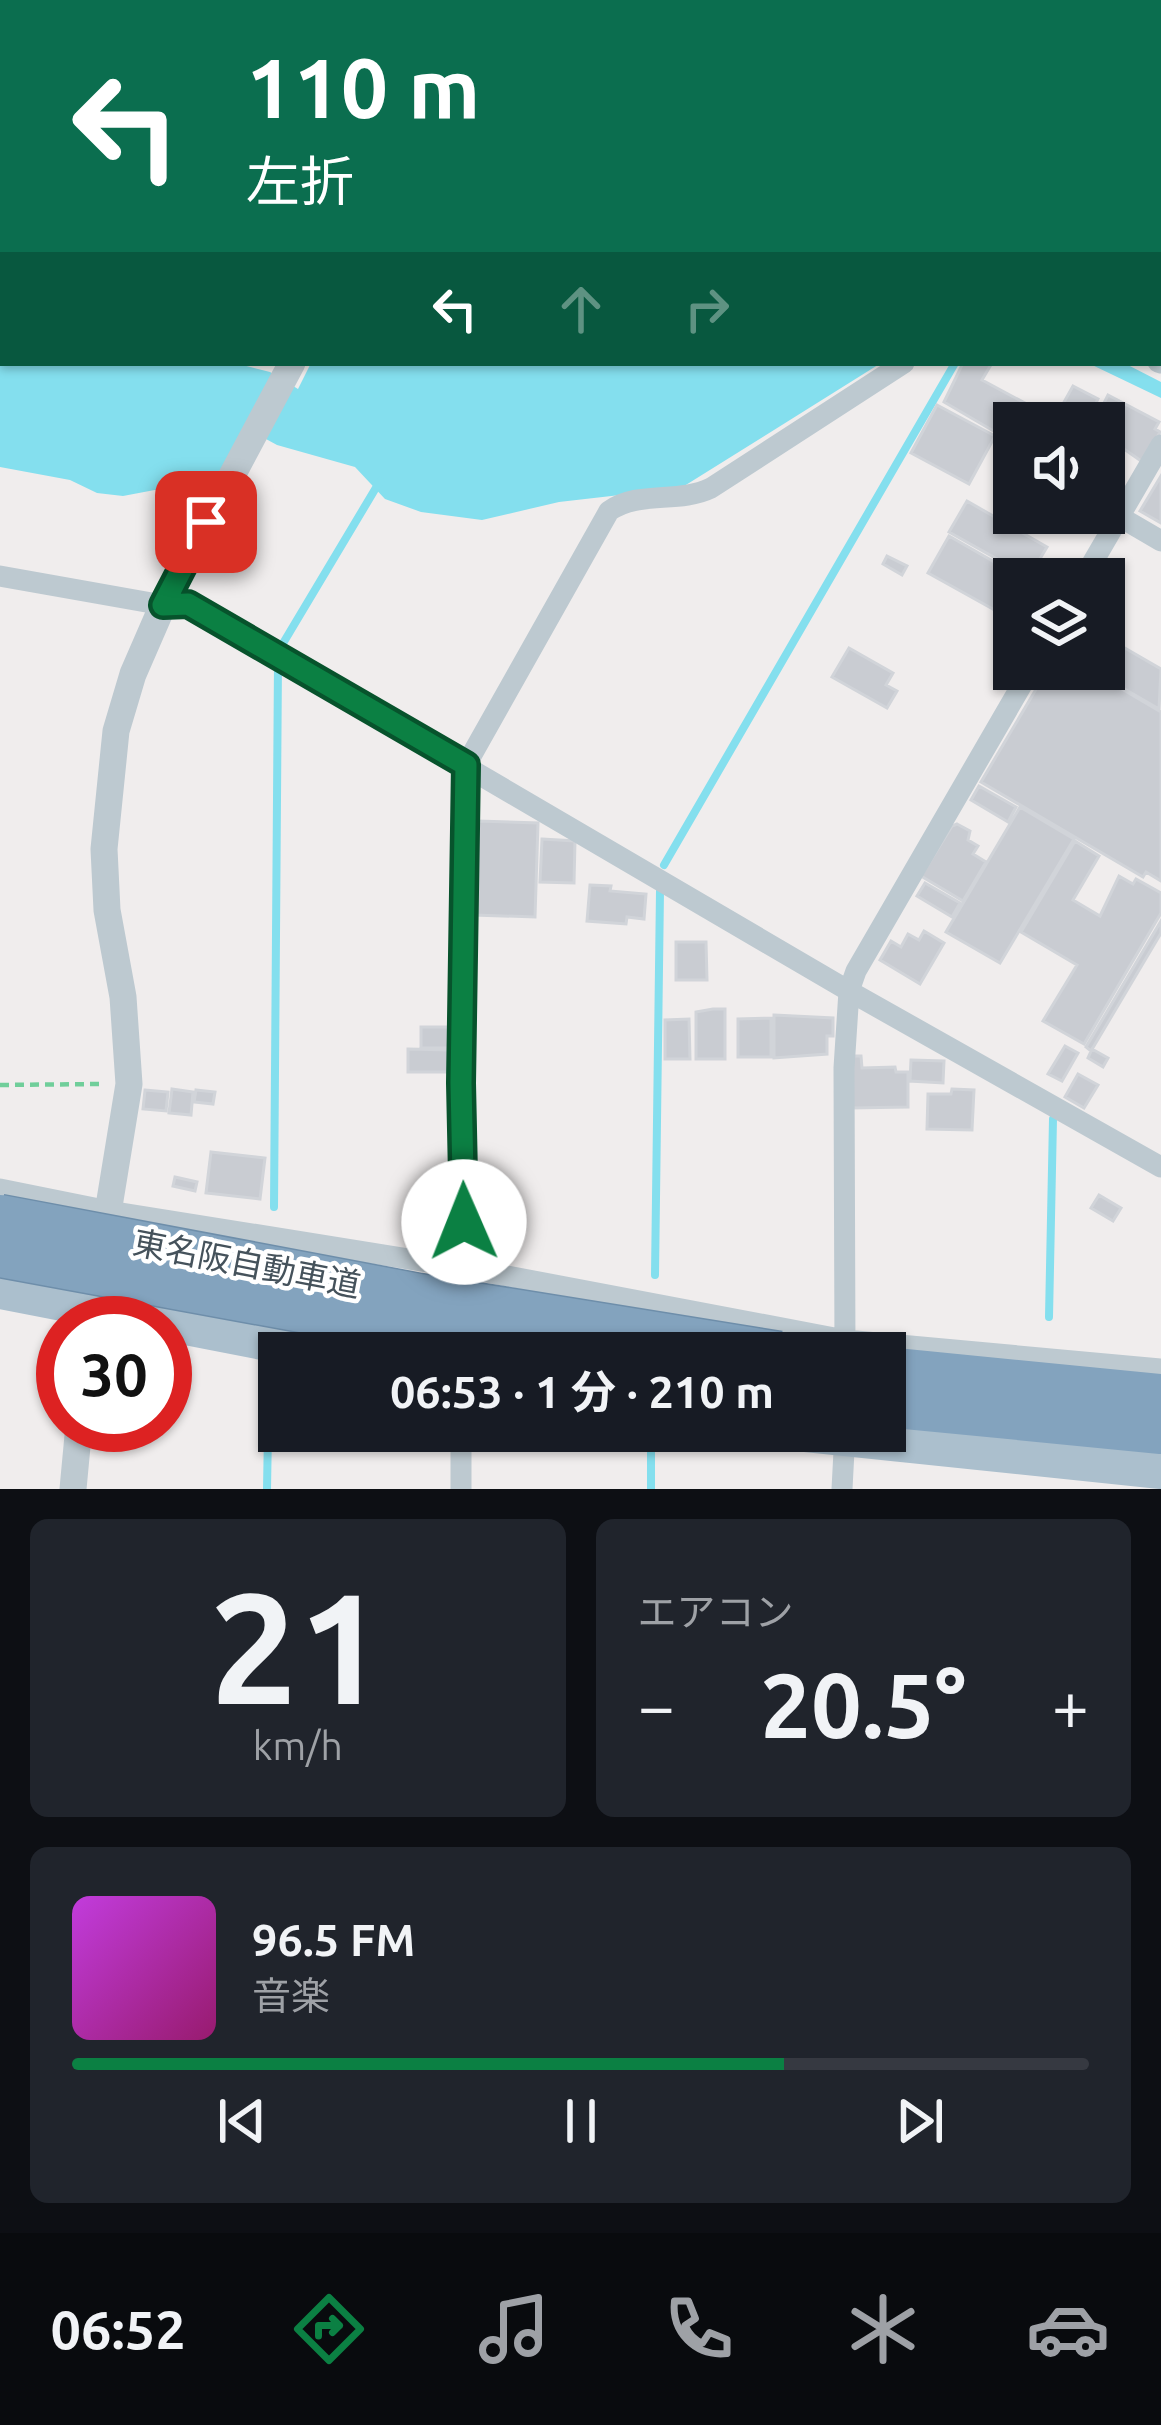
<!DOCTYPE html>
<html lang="ja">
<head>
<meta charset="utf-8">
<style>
	body { margin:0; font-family:Ubuntu,"Noto Sans JP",sans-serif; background:#20242c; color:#f1f3f6; height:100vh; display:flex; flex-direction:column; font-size:45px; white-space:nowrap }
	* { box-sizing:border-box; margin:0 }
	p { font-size:39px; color:#9ea1a6 }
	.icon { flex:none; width:66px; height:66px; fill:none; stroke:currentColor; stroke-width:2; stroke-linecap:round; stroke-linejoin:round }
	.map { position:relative; height:1489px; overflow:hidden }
	.panel { display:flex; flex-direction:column; gap:30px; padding:30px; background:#0d0f14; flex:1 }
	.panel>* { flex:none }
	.hud { position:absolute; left:0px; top:0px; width:1161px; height:366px; box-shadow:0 3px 9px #0004; background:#0b6e4f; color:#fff; overflow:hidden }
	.fabs { position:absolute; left:993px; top:402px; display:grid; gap:24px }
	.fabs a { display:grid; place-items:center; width:132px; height:132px; border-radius:0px; background:#171b24; box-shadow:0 3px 9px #0004; font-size:60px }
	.speed { position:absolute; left:36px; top:1296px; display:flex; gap:24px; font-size:60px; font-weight:700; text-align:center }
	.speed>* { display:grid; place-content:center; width:156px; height:156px; border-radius:50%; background:#171b24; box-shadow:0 3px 9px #0004; line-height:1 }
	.speed .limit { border:18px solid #d22; background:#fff; color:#111 }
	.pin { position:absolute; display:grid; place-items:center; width:102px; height:102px; color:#fff; margin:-51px; border-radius:24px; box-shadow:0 6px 18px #0006 }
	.me { position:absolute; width:132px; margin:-66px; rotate:359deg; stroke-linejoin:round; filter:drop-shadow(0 0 9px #0008) }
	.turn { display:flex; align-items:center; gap:42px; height:252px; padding:0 48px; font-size:54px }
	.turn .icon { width:156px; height:156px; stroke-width:2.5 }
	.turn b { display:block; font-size:84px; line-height:102px }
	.lanes { display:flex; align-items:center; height:114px; padding:0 48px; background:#0003; justify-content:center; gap:60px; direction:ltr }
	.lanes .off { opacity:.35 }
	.big { font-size:90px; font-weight:700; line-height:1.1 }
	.panel .card { flex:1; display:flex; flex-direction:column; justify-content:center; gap:18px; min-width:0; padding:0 42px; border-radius:18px; background:#20242c }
	.panel .dial { align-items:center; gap:0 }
	.dial b { font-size:156px; line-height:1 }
	.song { display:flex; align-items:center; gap:36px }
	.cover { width:144px; height:144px; border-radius:18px; background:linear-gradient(135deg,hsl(290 70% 55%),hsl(320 70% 35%)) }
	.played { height:12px; border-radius:6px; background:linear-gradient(90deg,#0b8043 70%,#363941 70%) }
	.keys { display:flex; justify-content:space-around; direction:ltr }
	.heat { display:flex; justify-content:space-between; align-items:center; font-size:66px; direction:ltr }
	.panel .tiles { flex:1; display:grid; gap:30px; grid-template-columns:1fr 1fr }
	.card:last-child { grid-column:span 2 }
	.trip { position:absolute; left:258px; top:1332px; width:648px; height:120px; border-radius:0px; background:#171b24; box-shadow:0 3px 9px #0004; font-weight:700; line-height:120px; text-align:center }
	.dock { display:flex; height:192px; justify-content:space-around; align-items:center; background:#090b0e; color:#9ea1a6 }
	.dock .icon { width:84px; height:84px }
	.dock .selected { color:#0b8043 }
	.dock b { font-size:54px; color:#f1f3f6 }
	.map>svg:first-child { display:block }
</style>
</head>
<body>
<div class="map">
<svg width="1161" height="1489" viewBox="0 0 1161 1489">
	<rect width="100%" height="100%" fill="#f0eded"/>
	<path fill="#fcf4e4" d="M0 0H355L3 3V199Z"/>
	<path fill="#84dfee" d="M0 199 3 363H235L270 372 298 389 311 363H881L681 488 559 502 482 520 421 512 385 499 355 467 277 445 244 427 218 478 123 496 97 493 70 480 0 467Z
		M1088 363H1124L1161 382V398Z"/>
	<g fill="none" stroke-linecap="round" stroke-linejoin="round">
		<path stroke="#84dfee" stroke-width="8" d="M761 3 765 0
			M282 645 380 481
			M664 865 955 363
			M274 1207 278 663
			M655 1275 660 891
			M1049 1317 1053 1119
			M267 1489 269 1375
			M651 1489V1439"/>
	</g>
	<path fill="#c9ccd2" stroke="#d1d4d9" stroke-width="3" d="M101 0H214L100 3Z
		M1121 0H1161V33L1158 3Z
		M1161 117V327L1158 325Z
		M963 363H992L982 380 1047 415 1043 423H1014V443L944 402Z
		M1073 386 1098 399 1086 423H1049L1053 422Z
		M1108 395 1159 422 1155 429 1160 432 1144 463 1104 435V423L1087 421 1096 406 1101 409Z
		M937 405 995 436 969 484 911 453Z
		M1104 450 1116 456 1104 477Z
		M1161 476V523L1140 511Z
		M967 501 1047 547 1029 577 949 532Z
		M949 536 1024 579H1014V609L1009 618 928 573Z
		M887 556 907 566 902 575 883 564Z
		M1104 636 1161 669 1159 709 1090 669H1104Z
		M849 648 893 673 886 685 897 691 887 708 832 677Z
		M1048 669H1088L1161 712V881L1146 872 1143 877 981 782Z
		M979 786 1016 807 1008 822 971 800Z
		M1020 807 1074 839 1000 963 946 932Z
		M477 821 538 823 535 917 474 915Z
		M957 824 970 831 968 840 978 846 973 854 986 862 963 901 921 876 952 826Z
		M542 839 575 841 574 883 540 882Z
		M1075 841 1099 856 1073 900 1100 916 1119 876 1133 884 1136 879 1161 893V913L1084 1044 1043 1021 1077 965 1021 932Z
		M925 883 960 903 952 917 917 896Z
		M590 885 611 886 610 891 646 894 644 919 627 917 626 924 587 921Z
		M1161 921V933L1091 1051 1086 1047Z
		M924 931 944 943 920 984 880 960 891 941 901 947 908 934 919 940Z
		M676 942H706L707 980H676Z
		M713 1009H725V1059H696V1012Z
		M774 1015 833 1018V1036H827V1054L774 1058Z
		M771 1018V1057H738V1019Z
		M689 1019 690 1059H665V1020Z
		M421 1027H454V1048H421Z
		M1065 1046 1078 1053 1062 1081 1048 1074Z
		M408 1049 451 1050V1072H408Z
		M1092 1049 1108 1058 1103 1067 1088 1058Z
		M850 1056H861L862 1068 895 1067 896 1072H908V1107L851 1108Z
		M911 1060 944 1061 943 1083 910 1081Z
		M1078 1074 1098 1085 1084 1108 1065 1097Z
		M172 1089 193 1092 191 1115 169 1113Z
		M952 1089 974 1090 972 1130 927 1129 928 1094H951Z
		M145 1090 168 1092 166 1111 143 1109Z
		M196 1090 215 1092 213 1104 194 1102Z
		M211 1152 265 1158 260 1199 206 1193Z
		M175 1177 197 1182 195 1191 173 1186Z
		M1099 1195 1121 1208 1113 1221 1091 1208Z"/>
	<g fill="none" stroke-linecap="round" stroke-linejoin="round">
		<g stroke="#6e8eaa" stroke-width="45">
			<path id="motorway" d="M885 1368 1161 1395
				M885 1406 1161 1433"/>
		</g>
		<path stroke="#70ce9a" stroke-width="4.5" stroke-dasharray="9 6" stroke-linecap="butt" d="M0 1085 102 1084"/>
		<path stroke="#bdc9d0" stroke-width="10" d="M68 3V0
			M261 3 265 0"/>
		<path stroke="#bdc9d0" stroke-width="21" d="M377 3 381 0
			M959 3 961 0
			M1158 72 1161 68
			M1158 362 1161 363
			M1120 517 1161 541
			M0 576 163 605 188 604 849 991 1161 1167
			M1083 579 1161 445
			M0 1189 109 1211 465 1268 845 1340 1161 1369
			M465 1310 461 1083 466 765 609 511C639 490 678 504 711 488L904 363
			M845 1352 844 1068 849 991 856 971 1031 669
			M461 1489V1431
			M842 1489 845 1432"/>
		<path stroke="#bdc9d0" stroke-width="27" d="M102 1249 129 1084 123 997 107 910 104 849 116 731 133 674 163 605 292 363
			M73 1489 79 1425"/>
		<path stroke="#abbfcd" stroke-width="36" d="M0 1291 319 1353
			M777 1431 1161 1471"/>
		<use href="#motorway" stroke="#83a3be" stroke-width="42"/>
		<g stroke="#6e8eaa" stroke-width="45" stroke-linecap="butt">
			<path id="motorway-bridge" d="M0 1216 419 1295 779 1353
				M0 1256 530 1353"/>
		</g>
		<use href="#motorway-bridge" stroke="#83a3be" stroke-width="42"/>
	</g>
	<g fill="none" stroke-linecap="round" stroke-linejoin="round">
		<g stroke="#07532c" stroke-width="30">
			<path id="route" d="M206 522 163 605 188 604 466 765 461 1083 464 1222"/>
		</g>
		<use href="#route" stroke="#0b8043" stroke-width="21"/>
	</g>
	<g text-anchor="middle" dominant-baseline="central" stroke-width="9" stroke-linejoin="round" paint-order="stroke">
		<g font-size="33" fill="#45525b" stroke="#fff">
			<text transform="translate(247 1263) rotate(11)">東名阪自動車道</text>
		</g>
	</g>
</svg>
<div class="fabs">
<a><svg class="icon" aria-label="sound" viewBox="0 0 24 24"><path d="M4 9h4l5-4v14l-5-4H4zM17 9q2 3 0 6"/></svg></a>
<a><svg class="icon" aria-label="layers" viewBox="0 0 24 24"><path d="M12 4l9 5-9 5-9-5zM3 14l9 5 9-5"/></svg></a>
</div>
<div class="speed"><div class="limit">30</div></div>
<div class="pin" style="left:206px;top:522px;background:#d93025"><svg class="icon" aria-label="arrive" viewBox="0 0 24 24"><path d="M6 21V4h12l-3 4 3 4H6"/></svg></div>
<svg class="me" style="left:464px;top:1222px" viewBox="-20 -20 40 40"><circle r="19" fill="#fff"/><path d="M0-13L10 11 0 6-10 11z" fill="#0b8043"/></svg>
<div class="trip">06:53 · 1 分 · 210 m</div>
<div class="hud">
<div class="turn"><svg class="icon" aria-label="left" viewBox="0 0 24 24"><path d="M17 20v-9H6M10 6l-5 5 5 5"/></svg><div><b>110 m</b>左折</div></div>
<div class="lanes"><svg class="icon" aria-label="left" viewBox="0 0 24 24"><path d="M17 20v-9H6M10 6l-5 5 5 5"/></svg><svg class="icon off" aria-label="ahead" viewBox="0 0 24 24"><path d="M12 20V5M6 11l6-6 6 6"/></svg><svg class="icon off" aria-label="right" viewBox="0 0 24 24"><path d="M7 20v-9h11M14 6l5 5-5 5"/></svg></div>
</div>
</div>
<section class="panel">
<div class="tiles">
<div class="card dial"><b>21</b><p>km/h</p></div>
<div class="card"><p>エアコン</p>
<div class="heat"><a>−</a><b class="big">20.5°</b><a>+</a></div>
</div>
<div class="card">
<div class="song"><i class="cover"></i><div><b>96.5 FM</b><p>音楽</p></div></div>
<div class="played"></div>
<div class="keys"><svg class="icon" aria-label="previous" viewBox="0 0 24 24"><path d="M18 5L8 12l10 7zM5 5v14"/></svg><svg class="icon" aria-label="pause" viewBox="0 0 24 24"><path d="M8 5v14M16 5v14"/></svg><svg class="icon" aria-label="next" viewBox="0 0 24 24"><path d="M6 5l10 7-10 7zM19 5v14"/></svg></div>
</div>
</div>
</section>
<nav class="dock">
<b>06:52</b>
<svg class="icon selected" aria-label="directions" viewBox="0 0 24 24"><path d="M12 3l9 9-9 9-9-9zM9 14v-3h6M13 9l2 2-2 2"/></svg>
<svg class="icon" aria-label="music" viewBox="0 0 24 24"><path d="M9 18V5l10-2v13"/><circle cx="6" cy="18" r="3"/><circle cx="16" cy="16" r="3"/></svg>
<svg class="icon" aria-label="phone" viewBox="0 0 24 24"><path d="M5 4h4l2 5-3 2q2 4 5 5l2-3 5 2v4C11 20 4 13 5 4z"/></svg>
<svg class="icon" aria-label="climate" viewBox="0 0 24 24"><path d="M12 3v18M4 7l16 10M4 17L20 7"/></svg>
<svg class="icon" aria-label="car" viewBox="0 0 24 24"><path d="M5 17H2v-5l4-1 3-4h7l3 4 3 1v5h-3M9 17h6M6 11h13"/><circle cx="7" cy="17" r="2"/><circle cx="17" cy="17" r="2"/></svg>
</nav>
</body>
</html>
